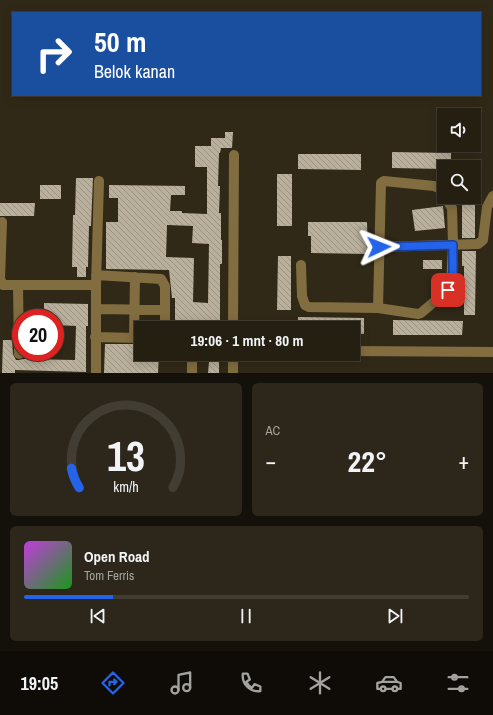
<!DOCTYPE html>
<html lang="id">
<head>
<meta charset="utf-8">
<style>
	body { margin:0; font-family:"Archivo Narrow",sans-serif; background:#2d271b; color:#f1f3f6; height:100vh; display:flex; flex-direction:column; font-size:15px; white-space:nowrap }
	* { box-sizing:border-box; margin:0 }
	p { font-size:13px; color:#a3a29f }
	.icon { flex:none; width:22px; height:22px; fill:none; stroke:currentColor; stroke-width:2; stroke-linecap:round; stroke-linejoin:round }
	.map { position:relative; height:373px; overflow:hidden }
	.drawer { display:flex; flex-direction:column; gap:10px; padding:10px; background:#14110a; flex:1 }
	.drawer>* { flex:none }
	.top-card { position:absolute; left:12px; top:12px; width:469px; height:84px; border-radius:0px; box-shadow:0 2px 10px #0003,0 0 0 1px #423d32; background:#1a4fa0; color:#fff; overflow:hidden }
	.tools { position:absolute; left:437px; top:108px; display:grid; gap:8px }
	.tools a { display:grid; place-items:center; width:44px; height:44px; border-radius:0px; background:#251f12; box-shadow:0 2px 10px #0003,0 0 0 1px #423d32; font-size:20px }
	.speed { position:absolute; left:12px; top:309px; display:flex; gap:8px; font-size:20px; font-weight:700; text-align:center }
	.speed>* { display:grid; place-content:center; width:52px; height:52px; border-radius:50%; background:#251f12; box-shadow:0 2px 10px #0003,0 0 0 1px #423d32; line-height:1 }
	.speed .limit { border:6px solid #d22; background:#fff; color:#111 }
	.pin { position:absolute; display:grid; place-items:center; width:34px; height:34px; color:#fff; margin:-17px; border-radius:8px; box-shadow:0 2px 6px #0006 }
	.me { position:absolute; width:44px; margin:-22px; rotate:88deg; stroke-linejoin:round; filter:drop-shadow(0 0 3px #0008) }
	.turn { display:flex; align-items:center; gap:14px; height:84px; padding:0 16px; font-size:18px }
	.turn .icon { width:52px; height:52px; stroke-width:2.5 }
	.turn b { display:block; font-size:28px; line-height:34px }
	.big { font-size:30px; font-weight:800; line-height:1.1 }
	.drawer .widget { flex:1; display:flex; flex-direction:column; justify-content:center; gap:6px; min-width:0; padding:0 14px; border-radius:6px; background:#2d271b }
	.drawer .dial { align-items:center; gap:0 }
	.dial svg { height:104px; overflow:visible; fill:none; stroke:#423d32; stroke-width:7; stroke-linecap:round; text-anchor:middle }
	.dial text { fill:#f1f3f6; stroke:none }
	.song { display:flex; align-items:center; gap:12px }
	.cover { width:48px; height:48px; border-radius:6px; background:linear-gradient(135deg,hsl(290 70% 55%),hsl(120 70% 35%)) }
	.played { height:4px; border-radius:2px; background:linear-gradient(90deg,#2563eb 20%,#423d32 20%) }
	.keys { display:flex; justify-content:space-around; direction:ltr }
	.heat { display:flex; justify-content:space-between; align-items:center; font-size:22px; direction:ltr }
	.drawer .tiles { flex:1; display:grid; gap:10px; grid-template-columns:1fr 1fr }
	.widget:last-child { grid-column:span 2 }
	.trip { position:absolute; left:134px; top:321px; width:226px; height:40px; border-radius:0px; background:#251f12; box-shadow:0 2px 10px #0003,0 0 0 1px #423d32; font-weight:800; line-height:40px; text-align:center }
	.menu { display:flex; height:64px; justify-content:space-around; align-items:center; background:#0f0c07; color:#a3a29f }
	.menu .icon { width:28px; height:28px }
	.menu .on { color:#2563eb }
	.menu b { font-size:18px; color:#f1f3f6 }
	.map>svg:first-child { display:block }
</style>
</head>
<body>
<div class="map">
<svg width="493" height="373" viewBox="0 0 493 373">
	<defs>
		<pattern id="building-back-hatch" width="6" height="6" patternUnits="userSpaceOnUse"><rect width="6" height="6" fill="#b9af9a"/><path d="M-1 5l2 2M0 0l6 6M5-1l2 2" fill="none" stroke="#9c9484"/></pattern>
	</defs>
	<rect width="100%" height="100%" fill="#312918"/>
	<path fill="url(#building-back-hatch)" fill-rule="evenodd" d="M225 132H233L232 148H221L220 153H219L218 186H220L219 213H221V240H222V264H220V328H208V324H194V321H175V298H172L169 270 106 269V222H118V198H109V185L185 186V195H171L170 211H182V213L207 214V167H195V146H211V138H225ZM167 225 193 226 192 243 209 244 208 303 193 302 194 258 166 257Z
		M392 152 451 153V167H444V169L392 168Z
		M298 154H361V170L298 169Z
		M277 174H292V226H277Z
		M76 178H93L91 226H89L88 267H86V277H77V267H72L73 215H75Z
		M40 185H61V199H40Z
		M462 197H475V238H462Z
		M0 203H35L34 216H0Z
		M443 206 445 228 415 231 412 210Z
		M308 222H367L368 254 311 253V236H308Z
		M462 251H476L475 315H464V266H462Z
		M278 256H291V310H277Z
		M423 260H442V269H423Z
		M44 303 88 304V326H86V372L15 370V373H2L3 340H12L13 354 16 360H19L23 359 75 360 76 326 55 325V318H44Z
		M298 317 364 318V334L353 333V328H298Z
		M393 320 463 321 462 335H393Z
		M105 344H136V354H159L158 373H104Z
		M207 354H221V362H219V373H208L209 362H207Z"/>
	<g fill="none" stroke-linecap="round" stroke-linejoin="round">
		<path stroke="#816d3f" stroke-width="10" d="M2 222 0 279 3 285H96
			M379 247 478 244 483 240 487 207 493 196
			M301 265 302 296 305 305 309 307 378 308 418 314 421 313 448 290 451 285 453 245 452 208 445 197
			M96 275 161 279 165 286V328
			M18 285 19 354
			M378 308 381 183 384 181 434 186 439 188 444 196
			M96 309 165 310
			M233 328 234 155
			M95 337 139 338
			M134 338 135 277
			M353 351 493 352
			M96 373V285L99 181
			M192 373V354
			M233 373V354"/>
	</g>
	<g fill="none" stroke-linecap="round" stroke-linejoin="round">
		<g stroke="#184099" stroke-width="10">
			<path id="route" d="M379 247 453 245C452 259 456 279 448 290"/>
		</g>
		<use href="#route" stroke="#2563eb" stroke-width="7"/>
	</g>
</svg>
<div class="tools">
<a><svg class="icon" aria-label="sound" viewBox="0 0 24 24"><path d="M4 9h4l5-4v14l-5-4H4zM17 9q2 3 0 6"/></svg></a>
<a><svg class="icon" aria-label="search" viewBox="0 0 24 24"><circle cx="10" cy="10" r="6"/><path d="M15 15l6 6"/></svg></a>
</div>
<div class="speed"><div class="limit">20</div></div>
<div class="pin" style="left:448px;top:290px;background:#d93025"><svg class="icon" aria-label="arrive" viewBox="0 0 24 24"><path d="M6 21V4h12l-3 4 3 4H6"/></svg></div>
<svg class="me" style="left:379px;top:247px" viewBox="-20 -20 40 40"><path d="M0-17L14 15 0 8-14 15z" fill="#2563eb" stroke="#fff" stroke-width="4"/></svg>
<div class="trip">19:06 · 1 mnt · 80 m</div>
<div class="top-card">
<div class="turn"><svg class="icon" aria-label="right" viewBox="0 0 24 24"><path d="M7 20v-9h11M14 6l5 5-5 5"/></svg><div><b>50 m</b>Belok kanan</div></div>
</div>
</div>
<section class="drawer">
<div class="tiles">
<div class="widget dial"><svg viewBox="0 0 100 80">
<path d="M14 69A42 42 0 1 1 86 69"/>
<path d="M14 69A42 42 0 0 1 8 54" stroke="#2563eb"/>
<text x="50" y="56" font-size="32" font-weight="700">13</text>
<text x="50" y="72" font-size="11">km/h</text>
</svg></div>
<div class="widget"><p>AC</p>
<div class="heat"><a>−</a><b class="big">22°</b><a>+</a></div>
</div>
<div class="widget">
<div class="song"><i class="cover"></i><div><b>Open Road</b><p>Tom Ferris</p></div></div>
<div class="played"></div>
<div class="keys"><svg class="icon" aria-label="previous" viewBox="0 0 24 24"><path d="M18 5L8 12l10 7zM5 5v14"/></svg><svg class="icon" aria-label="pause" viewBox="0 0 24 24"><path d="M8 5v14M16 5v14"/></svg><svg class="icon" aria-label="next" viewBox="0 0 24 24"><path d="M6 5l10 7-10 7zM19 5v14"/></svg></div>
</div>
</div>
</section>
<nav class="menu">
<b>19:05</b>
<svg class="icon on" aria-label="directions" viewBox="0 0 24 24"><path d="M12 3l9 9-9 9-9-9zM9 14v-3h6M13 9l2 2-2 2"/></svg>
<svg class="icon" aria-label="music" viewBox="0 0 24 24"><path d="M9 18V5l10-2v13"/><circle cx="6" cy="18" r="3"/><circle cx="16" cy="16" r="3"/></svg>
<svg class="icon" aria-label="phone" viewBox="0 0 24 24"><path d="M5 4h4l2 5-3 2q2 4 5 5l2-3 5 2v4C11 20 4 13 5 4z"/></svg>
<svg class="icon" aria-label="climate" viewBox="0 0 24 24"><path d="M12 3v18M4 7l16 10M4 17L20 7"/></svg>
<svg class="icon" aria-label="car" viewBox="0 0 24 24"><path d="M5 17H2v-5l4-1 3-4h7l3 4 3 1v5h-3M9 17h6M6 11h13"/><circle cx="7" cy="17" r="2"/><circle cx="17" cy="17" r="2"/></svg>
<svg class="icon" aria-label="filters" viewBox="0 0 24 24"><path d="M4 7h16M4 17h16"/><circle cx="9" cy="7" r="2"/><circle cx="15" cy="17" r="2"/></svg>
</nav>
</body>
</html>
